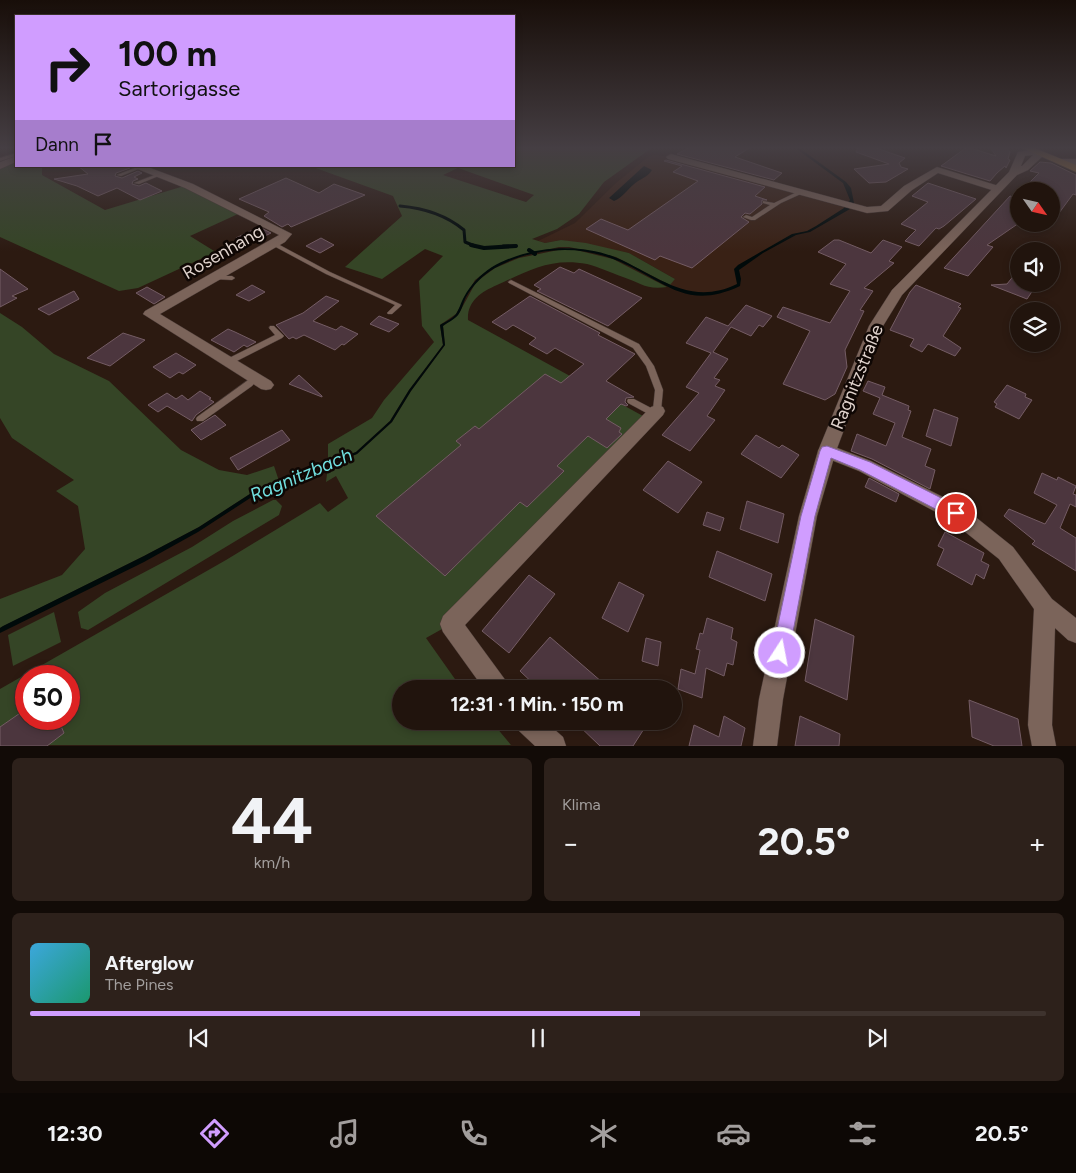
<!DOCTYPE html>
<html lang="de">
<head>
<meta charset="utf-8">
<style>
	body { margin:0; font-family:Figtree,sans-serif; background:#2d211b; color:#f1f3f6; height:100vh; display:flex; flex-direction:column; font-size:19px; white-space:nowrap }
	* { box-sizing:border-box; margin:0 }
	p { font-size:16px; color:#a29e9d }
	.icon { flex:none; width:28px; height:28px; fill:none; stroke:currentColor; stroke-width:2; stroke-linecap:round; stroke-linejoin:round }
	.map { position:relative; height:746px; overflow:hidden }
	.side { display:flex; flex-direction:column; gap:12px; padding:12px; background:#120b07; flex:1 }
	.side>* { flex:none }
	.top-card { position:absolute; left:15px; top:15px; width:500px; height:152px; border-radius:0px; box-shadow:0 2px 8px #0003,0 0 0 1px #3e332e; background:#d09dff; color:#111; overflow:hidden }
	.needle { width:32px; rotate:124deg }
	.tools { position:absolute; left:1010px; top:182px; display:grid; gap:10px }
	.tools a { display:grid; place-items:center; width:50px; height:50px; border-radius:50%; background:#21140d; box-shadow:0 2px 8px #0003,0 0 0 1px #3e332e; font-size:25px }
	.speed { position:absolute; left:15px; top:665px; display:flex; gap:10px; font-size:25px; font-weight:700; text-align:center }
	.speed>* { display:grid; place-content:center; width:65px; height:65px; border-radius:50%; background:#21140d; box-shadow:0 2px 8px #0003,0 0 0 1px #3e332e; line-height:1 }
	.speed .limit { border:8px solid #d22; background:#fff; color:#111 }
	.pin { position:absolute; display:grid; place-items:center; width:42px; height:42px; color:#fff; margin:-21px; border:2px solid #fff; border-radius:50%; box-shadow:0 1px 5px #0007 }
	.me { position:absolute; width:55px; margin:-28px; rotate:11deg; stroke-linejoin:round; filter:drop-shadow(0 0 4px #0008) }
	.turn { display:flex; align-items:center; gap:18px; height:105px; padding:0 20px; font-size:22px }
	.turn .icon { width:65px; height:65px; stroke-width:2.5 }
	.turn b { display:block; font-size:35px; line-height:42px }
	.then { display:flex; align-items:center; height:48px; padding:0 20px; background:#0003; gap:10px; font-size:19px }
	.big { font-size:38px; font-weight:700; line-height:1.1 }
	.side .tile { flex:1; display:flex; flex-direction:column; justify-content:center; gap:8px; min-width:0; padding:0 18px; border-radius:8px; background:#2d211b }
	.side .dial { align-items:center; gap:0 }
	.dial b { font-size:65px; line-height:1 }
	.song { display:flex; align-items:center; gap:15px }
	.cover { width:60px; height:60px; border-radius:8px; background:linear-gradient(135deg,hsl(200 70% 55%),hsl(160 70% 35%)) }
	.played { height:5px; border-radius:2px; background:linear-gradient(90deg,#d09dff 60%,#3e332e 60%) }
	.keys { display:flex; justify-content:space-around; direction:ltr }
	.heat { display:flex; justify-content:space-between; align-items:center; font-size:28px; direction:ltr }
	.side .tiles { flex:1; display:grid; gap:12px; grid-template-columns:1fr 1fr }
	.tile:last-child { grid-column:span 2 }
	.trip { position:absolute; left:392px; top:680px; width:290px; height:50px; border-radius:25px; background:#21140d; box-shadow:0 2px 8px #0003,0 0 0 1px #3e332e; font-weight:700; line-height:50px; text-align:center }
	.tabs { display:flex; height:80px; justify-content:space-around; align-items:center; background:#0d0805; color:#a29e9d }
	.tabs .icon { width:35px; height:35px }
	.tabs .current { color:#d09dff }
	.tabs b { font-size:22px; color:#f1f3f6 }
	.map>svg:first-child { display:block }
</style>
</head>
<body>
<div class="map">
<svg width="1076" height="746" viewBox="0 0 1076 746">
	<rect width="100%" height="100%" fill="#2c1a11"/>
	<path fill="#392115" d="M654 155 671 157 846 208 809 231 795 234 761 252 737 269 739 285 716 294H698L668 286 675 279 629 253 561 240 545 243 538 241 575 223 616 183 648 157Z"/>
	<path fill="#354526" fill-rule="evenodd" d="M514 147H653L604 182 579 214 557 229 532 239 545 243 561 240 586 243 629 253 675 279 670 285 616 257 569 247H559L517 257 493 267 475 280 456 314 440 325 443 345 409 390 390 421 356 452 328 463V444L372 418 384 400 434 342 422 326 419 281 443 256 425 249 382 279 345 267 402 216 393 196 310 166H514ZM458 168 534 195 526 202 443 175Z
		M16 162V166H42V175L105 210 184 186 238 214 190 236 219 254 207 256 138 288 119 291 0 237V168Z
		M568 248 613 259 667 287C646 290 641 283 623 277 612 273 599 267 587 264 551 257 528 271 497 285 481 292 467 301 468 320L643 416 451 624 426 638 462 689H401V721H491L511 745H0V689L226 560 320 503 328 512 348 498 336 476 326 482 328 466 357 454 392 422 411 391 445 345 443 326 458 315 476 282 495 268 519 258ZM26 676H69V719H26Z
		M0 313 22 327 54 354 109 381 181 450 219 470 247 475 274 466 279 481 256 490 199 527 144 556 0 628V599L62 575 85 549 78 506 56 491 74 480 12 438 0 418Z
		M273 500H276L282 506 279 515 88 630 81 628 78 612 105 593 192 547 233 521Z
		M54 612 61 642 13 666 8 635Z"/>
	<path fill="#000a0a" d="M794 147H798L846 182 851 188 854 203 850 209 810 232 796 235 763 253 739 270 741 279 740 286C683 313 662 277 613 259 575 244 531 248 495 268 483 275 473 285 466 297 463 303 462 310 458 315 455 319 447 323 443 326L445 345 411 391 392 422 357 454 258 493 198 532 144 562 0 633V628L3 626 144 556 199 527 256 490 356 452 390 421 409 390 443 345 440 325C445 322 452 319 456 314 459 310 461 302 464 297 471 284 480 275 492 267 528 246 579 242 617 258 658 276 690 307 737 284L734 269 738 265 792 234 807 231 816 226 844 208 850 200 843 183Z
		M644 166 652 170C647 178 639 179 633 185 626 191 623 197 614 201L609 198Z"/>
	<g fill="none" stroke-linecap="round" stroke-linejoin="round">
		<path stroke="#000a0a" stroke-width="3" d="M400 206C423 208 446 215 464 230L465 242 475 246
			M503 246H516"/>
		<path stroke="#000a0a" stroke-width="4" d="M471 245 484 248 516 246
			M529 250 535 254"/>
	</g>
	<path fill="#4c363e" stroke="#745c64" d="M690 147H751L735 157 782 173 774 180 677 154Z
		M858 147 876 148 905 158 899 163 901 167 908 169 886 182 869 183 854 169 889 164 856 152Z
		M967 147 996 156 990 147H1006L1010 152 1008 159 1010 160 1006 168 1005 166 997 173 990 181 941 166Z
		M666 160 765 187 755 196 767 200H762V204L750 214 745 213 741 217 749 222 692 268 660 256 655 260 586 229 601 219 628 230 698 181 673 172 682 166 664 161Z
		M1040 162 1051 163 1076 175V195L1073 194 1051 224V191H1021L1039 173 1030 171Z
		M78 166H128L130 168 116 173 115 176 122 178 138 171 142 173 134 177 138 179 133 181 132 184 139 186 146 183 162 191 140 200 117 188 98 196 77 186 54 179 88 174Z
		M286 178 319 193 334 184 365 195 291 227 288 224 282 227 264 216 269 212 239 199Z
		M928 183 976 199 944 226 939 229 936 228 919 246 905 241 916 230 901 224 928 202 912 196Z
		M1010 196 1019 199V223L987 245 993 247 968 276 944 268Z
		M259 227 271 233 247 245 236 238Z
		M321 238 334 245 320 253 306 246Z
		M834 240H839L871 253 883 240 902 247 889 261 894 263 864 288 873 291 860 310 864 311 845 350 847 367 835 394 825 400 783 384 810 331 777 317 783 307 830 323 850 291 830 284 846 264 818 252Z
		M560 267 574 273 579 269 642 298 608 326 537 291 541 289 534 285Z
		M0 269 28 289 12 296 17 298 0 307Z
		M1019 269V284H1037L1027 299 991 285 1007 284Z
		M252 285 265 292 249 301 236 295Z
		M916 285 961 304 958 307 961 308 943 336 961 348 955 356 928 344 922 352 910 346 914 339 890 330 910 292Z
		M147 287 165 297 154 304 136 293Z
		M74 291 79 299 49 315 38 309Z
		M326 296 339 301 313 321 336 330 341 326 358 334 344 345 342 344 335 350 304 335 296 339 293 337 289 339 276 325 303 313Z
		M530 296 600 333 598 335 635 354 606 381 634 397 626 398 625 402 628 405 626 406 621 404 606 419 621 428 619 432 622 434 607 448 588 436 557 466 564 471 527 507 520 502 445 576 376 516 461 445 456 441 475 426 479 429 545 374 561 383 584 364 555 348 547 354 529 344 536 338 513 325 506 330 492 322Z
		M746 305 772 316 763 327 759 325 751 336 731 327 713 352 728 359 714 378 720 380 715 386 725 390 707 416 715 420 690 451 662 435 699 393 686 387 711 353 686 343 706 317 728 326Z
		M379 316 399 324 389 332 370 324Z
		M228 329 235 332 256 342 247 347 244 345 234 352 211 340Z
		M123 333 145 340 110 366 87 358Z
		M176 353 196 365 183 374 179 372 170 378 153 367Z
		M299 375 322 396V397L289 384Z
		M868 381 885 387 882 395 909 406 908 410 911 411 902 437 931 449 925 466 935 470 930 489 872 459 851 451 857 434 886 446 895 423 873 414 880 398 863 391Z
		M1007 385 1026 394 1025 397 1032 400 1019 419 995 407 997 404 994 402Z
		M200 391 211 398 209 399 214 402 196 415 192 421 167 406 158 412 148 405 167 393 176 399 182 395 188 400Z
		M934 409 958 418 951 446 926 436Z
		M215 415 226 425 201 440 191 430Z
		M282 430 290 440 238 470 230 458Z
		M756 435 779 448 782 445 799 455 781 478 741 454Z
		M668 461 702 482 678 513 643 490Z
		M1042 473 1057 480 1058 477 1076 486 1073 494 1076 495V507L1070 504 1060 528 1076 538V571L1032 544 1035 541 1004 516 1009 509 1045 524 1057 505 1034 493Z
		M869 478 899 494 896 502 865 487Z
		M747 501 784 514 778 543 740 529Z
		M707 512 724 518 720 531 703 525Z
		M945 532 984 553 981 561 989 565 984 579 976 574 972 585 937 565 944 549 938 546Z
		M717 551 772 574 765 601 709 577Z
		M529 575 555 594 509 653 482 631Z
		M619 582 644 595 628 632 602 618Z
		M707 618 733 628 731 639 737 642 733 665 727 663 724 676 706 668 702 698 678 689 681 669 695 674 700 650 696 649 700 633 703 634Z
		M815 619 854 636 847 700 805 681Z
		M550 637 610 689H539L520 671Z
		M646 638 661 642 658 666 642 661Z
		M969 700 1018 719 1022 746H994L972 737Z
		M26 709V719H58L64 733 47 746H0V727Z
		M724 716 745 728 741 746H689L694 725 719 737Z
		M800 716 840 734 839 746H795Z
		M574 721H649L633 746H600Z"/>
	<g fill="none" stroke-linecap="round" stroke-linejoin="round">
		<g stroke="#453632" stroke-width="1">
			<path id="service" d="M16 153V156L0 161V158Z
				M137 167 141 168 121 176 117 175Z
				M157 174 161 175 139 184 134 183Z
				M801 190 804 192 803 193 781 203 755 220H751L743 217 746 215 752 217 770 205 763 203V201L774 203Z
				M274 242 330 272 402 305 392 314H388L387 313 395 305 326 274 272 245V243Z
				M215 276H232L235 278 232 280 213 279 212 278Z
				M511 280 639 344 654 366 663 390 661 411 658 416H652L628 403 627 401 628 399H634L653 409 655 390 646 366 633 348 509 283 508 282Z
				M270 326H274L284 336 282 338 231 364H225L224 362 225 360 275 335 269 328Z
				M255 375 259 378 252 386 203 421H197L196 419 197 417Z"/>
		</g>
		<g stroke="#453632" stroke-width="1">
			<path id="minor" d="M671 154 867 207 881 206 904 186 937 167 1002 187 1003 189 998 192 938 173 912 190 888 211 867 213 668 159 666 157Z
				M16 156V162L0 169V162Z
				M1076 159V165H1061L1056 162 1061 159Z
				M130 166H145L193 184 292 234 285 242 160 314 271 381 274 385 271 389 266 390 261 389 143 314 145 311 279 235 185 188Z
				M657 405 663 407 665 411 663 415 465 625 506 681 510 689H484L443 632 440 624 443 616 651 407Z
				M827 444 871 461 963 507 1013 547 1052 599 1076 618V643L1068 640 1055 628 1052 725 1056 746H1032L1028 725 1034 609 999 559 949 519 859 471 821 456 818 451 821 446Z
				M515 721H545L563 737 566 746H535L518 730Z"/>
		</g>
		<g stroke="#453632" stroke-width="1">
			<path id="secondary" d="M1035 149 1045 154 1028 170 1017 175 902 295 883 326 836 451 817 516 783 699 777 746H753L759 699 799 516 818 451 869 326 892 290 1009 172 1018 152ZM1033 155 1022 166H1021L1025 156Z"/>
		</g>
		<g stroke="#453632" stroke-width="1">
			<path id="primary" d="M1020 147H1032L1076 165V172Z"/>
		</g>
		<use href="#service" fill="#7b645a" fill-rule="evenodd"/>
		<use href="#minor" fill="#7b645a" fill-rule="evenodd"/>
		<use href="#secondary" fill="#7b645a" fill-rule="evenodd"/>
		<use href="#primary" fill="#9e753c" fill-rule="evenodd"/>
	</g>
	<linearGradient id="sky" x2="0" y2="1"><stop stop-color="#180e09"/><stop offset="0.59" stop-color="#453e43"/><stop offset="1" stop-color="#453e43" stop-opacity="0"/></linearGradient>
	<rect width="1076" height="251" fill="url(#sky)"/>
	<path fill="#d09dff" stroke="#8766a6" d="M827 446 870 462 961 508 963 513 961 517 956 519 951 517 860 470 831 458 815 516 789 653 786 659 780 661 774 659 772 653 801 516 820 451 822 447Z"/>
	<g text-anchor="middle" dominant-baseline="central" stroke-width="5" stroke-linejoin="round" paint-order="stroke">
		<g font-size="18" fill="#dfd2cc" stroke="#0f0704">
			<text transform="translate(223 252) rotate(-30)">Rosenhang</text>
			<text transform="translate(857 377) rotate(-68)">Ragnitzstraße</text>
		</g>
		<g font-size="19" font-style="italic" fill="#71dede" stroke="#0f0704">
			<text transform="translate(301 475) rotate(-23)">Ragnitzbach</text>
		</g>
	</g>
</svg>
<div class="tools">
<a><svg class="needle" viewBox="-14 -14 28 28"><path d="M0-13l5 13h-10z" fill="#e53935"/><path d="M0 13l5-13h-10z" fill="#a29e9d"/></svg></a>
<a><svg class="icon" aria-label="sound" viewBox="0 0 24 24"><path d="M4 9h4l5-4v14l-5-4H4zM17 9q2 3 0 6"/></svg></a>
<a><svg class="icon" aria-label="layers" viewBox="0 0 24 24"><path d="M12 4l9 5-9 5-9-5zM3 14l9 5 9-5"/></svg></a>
</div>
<div class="speed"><div class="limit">50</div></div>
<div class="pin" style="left:956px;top:513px;background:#d93025"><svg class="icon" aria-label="arrive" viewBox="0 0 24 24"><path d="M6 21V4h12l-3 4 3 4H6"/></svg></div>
<svg class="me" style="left:780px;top:653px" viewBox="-20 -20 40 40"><circle r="17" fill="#d09dff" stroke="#fff" stroke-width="3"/><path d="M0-11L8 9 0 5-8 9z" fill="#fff"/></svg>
<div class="trip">12:31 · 1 Min. · 150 m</div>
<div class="top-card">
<div class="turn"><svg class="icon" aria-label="right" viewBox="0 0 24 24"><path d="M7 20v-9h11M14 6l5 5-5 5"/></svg><div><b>100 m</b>Sartorigasse</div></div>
<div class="then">Dann<svg class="icon" aria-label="arrive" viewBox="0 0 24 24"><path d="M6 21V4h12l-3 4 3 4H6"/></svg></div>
</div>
</div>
<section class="side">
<div class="tiles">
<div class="tile dial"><b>44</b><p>km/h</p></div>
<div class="tile"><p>Klima</p>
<div class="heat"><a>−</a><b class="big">20.5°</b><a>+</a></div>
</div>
<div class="tile">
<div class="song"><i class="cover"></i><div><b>Afterglow</b><p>The Pines</p></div></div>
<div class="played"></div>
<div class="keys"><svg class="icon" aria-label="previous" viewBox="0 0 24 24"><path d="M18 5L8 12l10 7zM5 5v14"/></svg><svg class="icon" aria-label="pause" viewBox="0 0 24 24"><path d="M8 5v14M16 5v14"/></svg><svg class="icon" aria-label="next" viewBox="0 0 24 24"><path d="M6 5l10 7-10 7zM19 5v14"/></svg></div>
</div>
</div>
</section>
<nav class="tabs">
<b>12:30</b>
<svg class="icon current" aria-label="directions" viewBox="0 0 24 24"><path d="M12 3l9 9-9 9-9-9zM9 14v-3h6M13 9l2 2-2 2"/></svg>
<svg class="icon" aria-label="music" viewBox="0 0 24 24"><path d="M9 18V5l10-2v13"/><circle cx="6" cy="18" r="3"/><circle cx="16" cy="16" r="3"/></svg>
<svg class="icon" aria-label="phone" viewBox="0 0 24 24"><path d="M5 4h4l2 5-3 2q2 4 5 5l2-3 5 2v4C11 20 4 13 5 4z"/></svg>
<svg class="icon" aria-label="climate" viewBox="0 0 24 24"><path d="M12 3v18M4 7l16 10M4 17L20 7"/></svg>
<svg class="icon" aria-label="car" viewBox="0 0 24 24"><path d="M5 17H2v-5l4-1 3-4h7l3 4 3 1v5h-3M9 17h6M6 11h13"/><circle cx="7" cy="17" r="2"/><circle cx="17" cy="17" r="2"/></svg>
<svg class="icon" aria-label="filters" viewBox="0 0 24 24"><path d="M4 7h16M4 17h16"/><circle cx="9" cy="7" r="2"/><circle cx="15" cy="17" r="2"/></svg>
<b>20.5°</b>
</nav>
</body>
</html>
